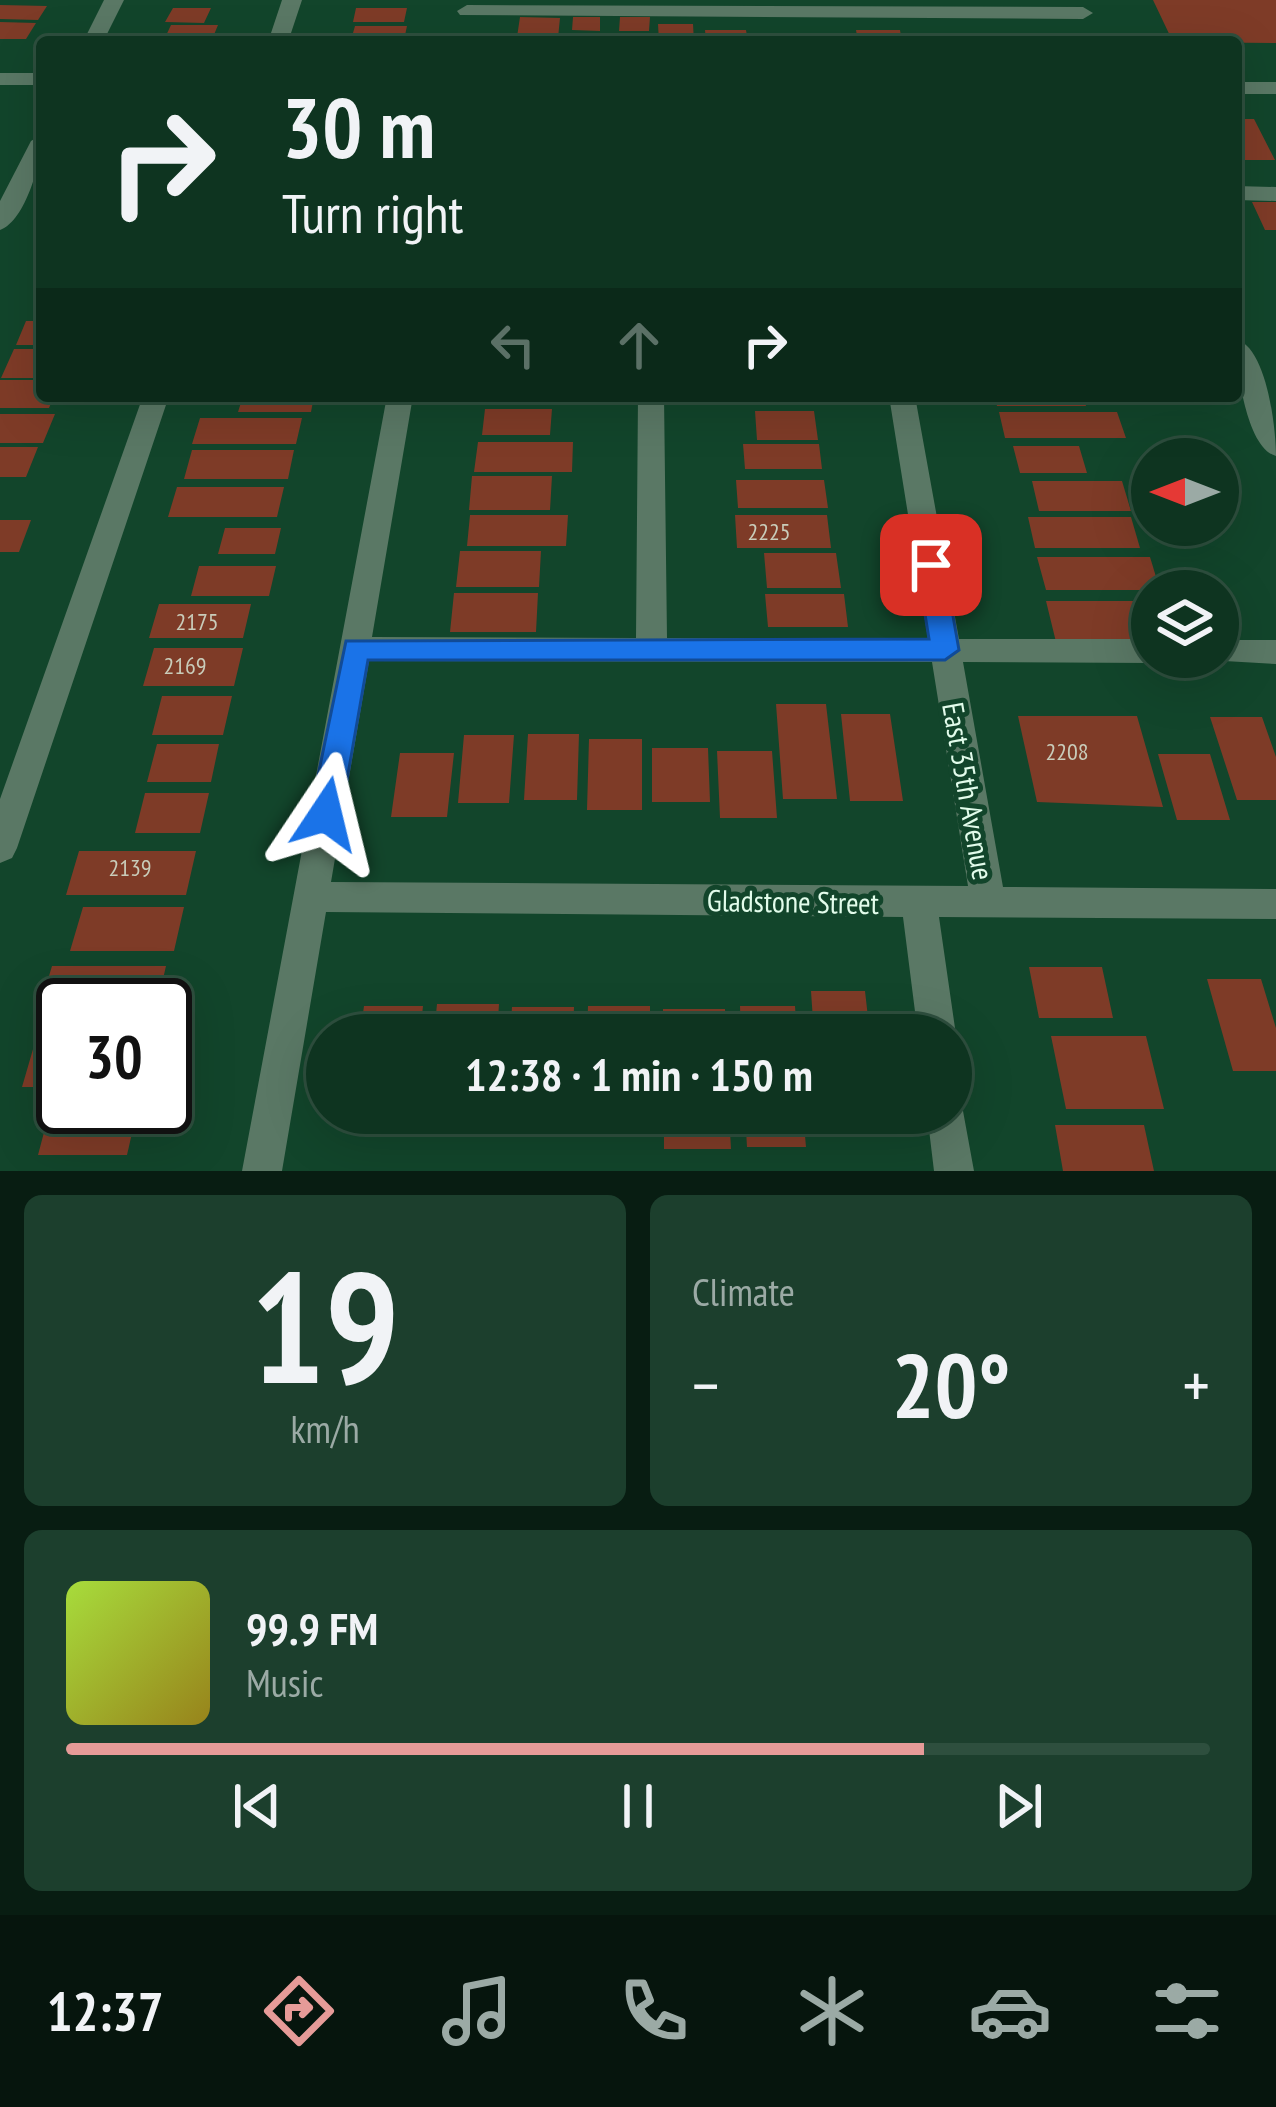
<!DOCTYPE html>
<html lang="en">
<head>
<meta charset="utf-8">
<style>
	body { margin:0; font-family:"PT Sans Narrow",sans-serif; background:#1c3f2d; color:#f1f3f6; height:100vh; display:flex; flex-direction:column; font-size:45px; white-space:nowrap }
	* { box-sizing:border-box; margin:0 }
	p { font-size:39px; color:#9baaa5 }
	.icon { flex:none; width:66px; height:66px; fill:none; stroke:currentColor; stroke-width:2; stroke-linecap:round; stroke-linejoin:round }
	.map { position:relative; height:1171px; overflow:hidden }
	.panel { display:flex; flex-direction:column; gap:24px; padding:24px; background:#081d12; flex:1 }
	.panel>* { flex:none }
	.guide { position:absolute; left:36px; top:36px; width:1206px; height:366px; border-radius:12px; box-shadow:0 12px 48px #0002,0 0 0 3px #2e4f3e; background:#0e3420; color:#f1f3f6; overflow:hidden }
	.needle { width:78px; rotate:270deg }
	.tools { position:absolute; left:1131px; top:438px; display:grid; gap:24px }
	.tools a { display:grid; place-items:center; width:108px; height:108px; border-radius:50%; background:#0e3420; box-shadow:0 12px 48px #0002,0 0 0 3px #2e4f3e; font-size:60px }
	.speed { position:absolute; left:36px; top:978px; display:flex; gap:24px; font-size:60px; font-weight:700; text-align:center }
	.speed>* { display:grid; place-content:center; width:156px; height:156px; border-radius:50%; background:#0e3420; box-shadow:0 12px 48px #0002,0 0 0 3px #2e4f3e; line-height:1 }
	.speed .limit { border:6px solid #111; border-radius:18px; background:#fff; color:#111 }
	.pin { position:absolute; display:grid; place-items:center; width:102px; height:102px; color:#fff; margin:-51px; border-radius:24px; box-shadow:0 6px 18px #0006 }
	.me { position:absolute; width:132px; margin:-66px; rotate:10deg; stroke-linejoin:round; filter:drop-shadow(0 0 9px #0008) }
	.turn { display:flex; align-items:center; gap:42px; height:252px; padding:0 48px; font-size:54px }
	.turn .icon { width:156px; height:156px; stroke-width:2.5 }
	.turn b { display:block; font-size:84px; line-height:102px }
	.lanes { display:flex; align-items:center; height:114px; padding:0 48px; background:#0003; justify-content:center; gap:60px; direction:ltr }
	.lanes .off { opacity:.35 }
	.big { font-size:90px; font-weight:800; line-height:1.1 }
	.panel .widget { flex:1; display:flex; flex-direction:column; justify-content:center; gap:18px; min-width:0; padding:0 42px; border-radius:18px; background:#1c3f2d }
	.panel .dial { align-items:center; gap:0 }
	.dial b { font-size:156px; line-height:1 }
	.song { display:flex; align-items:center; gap:36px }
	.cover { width:144px; height:144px; border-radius:18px; background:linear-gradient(135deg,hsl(80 70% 55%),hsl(50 70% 35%)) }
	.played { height:12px; border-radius:6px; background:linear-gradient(90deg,#e69b98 75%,#2e4f3e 75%) }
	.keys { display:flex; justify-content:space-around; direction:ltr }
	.heat { display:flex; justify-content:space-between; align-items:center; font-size:66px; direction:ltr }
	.panel .tiles { flex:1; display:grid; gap:24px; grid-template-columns:1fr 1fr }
	.widget:last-child { grid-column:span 2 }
	.trip { position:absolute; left:306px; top:1014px; width:666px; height:120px; border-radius:60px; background:#0e3420; box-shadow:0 12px 48px #0002,0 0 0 3px #2e4f3e; font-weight:800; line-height:120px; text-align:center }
	.dock { display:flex; height:192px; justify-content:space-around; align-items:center; background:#06150d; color:#9baaa5 }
	.dock .icon { width:84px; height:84px }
	.dock .current { color:#e69b98 }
	.dock b { font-size:54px; color:#f1f3f6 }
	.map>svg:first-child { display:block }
</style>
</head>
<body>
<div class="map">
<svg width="1276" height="1171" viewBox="0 0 1276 1171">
	<rect width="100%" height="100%" fill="#12452b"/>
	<path fill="#7e3b27" d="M1153 0H1276V43L1173 42Z
		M0 5 47 6 38 20 0 19Z
		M173 8H211L204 23 165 22Z
		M356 8H407L404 22H353Z
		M520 17 560 18 558 38 517 37Z
		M573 17H600V31L572 30Z
		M620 17H650L649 31H619Z
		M0 22 36 23 26 39H0Z
		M658 24H693L694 42H659Z
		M171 25H218L211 42H163Z
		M355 26H407L404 40H351Z
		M705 30H746L748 42H706Z
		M856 30H900L902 42H858Z
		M905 33H952L955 42H908Z
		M1236 119H1254L1275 160H1236Z
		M1252 202H1276V230H1265Z
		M26 321H42V345H16Z
		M14 349H42V378H1Z
		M0 380H42V396H54L49 408H0Z
		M243 396H314L311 412H238Z
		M488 396H563L562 405H487Z
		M747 396H821L822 404H748Z
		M994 396H1083L1086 406H997Z
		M485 409H552L550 435H482Z
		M755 411H814L818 440H757Z
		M999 412H1117L1126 438H1005Z
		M0 414H55L43 443H0Z
		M200 418H302L296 444H192Z
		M478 442H573L572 472H474Z
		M743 444H819L822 469H745Z
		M1013 446H1079L1087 473H1020Z
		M0 447H38L26 477H0Z
		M192 450H294L288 479H184Z
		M472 476H552L550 510H469Z
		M736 480H824L828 508H738Z
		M1032 481H1122L1131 511H1039Z
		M177 487H284L277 517H168Z
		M470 515H568L566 546H467Z
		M735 515H827L831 548H737Z
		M1028 517H1131L1140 548H1035Z
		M0 520H31L19 552H0Z
		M225 528H281L275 554H218Z
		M460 551H541L539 587H456Z
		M764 553H836L841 588H767Z
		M1037 557H1150L1160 590H1046Z
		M199 566H276L269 596H191Z
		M454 593H538L536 632H450Z
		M765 594H844L848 627H768Z
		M1046 601H1138L1151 642H1056Z
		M159 604H251L243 638H149Z
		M154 648H243L234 686H143Z
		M162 696H232L223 735H152Z
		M776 704H826L837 799H783Z
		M841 714H890L903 801H850Z
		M1018 716H1137L1163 807 1037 802Z
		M1210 717H1262L1276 757V800H1237Z
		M528 734H579L577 800H524Z
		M464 735H514L509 803H458Z
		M589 739H642V810H587Z
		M157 744H219L211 782H147Z
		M652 748H708L710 802H652Z
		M717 751H772L777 818H720Z
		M400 753H454L447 817H391Z
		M1158 754H1210L1230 820H1177Z
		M145 793H209L200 833H135Z
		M79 851H196L186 895H66Z
		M83 907H184L174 951H70Z
		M52 966H166L157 1005H63V1016H37Z
		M1029 967H1102L1113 1018H1039Z
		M1207 979H1261L1276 1028V1071H1233Z
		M811 991H865L870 1035H814Z
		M437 1004H499L497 1035H434Z
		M364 1006H423L420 1035H360Z
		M588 1006H650V1035H587Z
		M740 1006H795L797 1035H741Z
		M512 1007H574L573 1035H510Z
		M663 1009H725L726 1035H663Z
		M38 1032H63V1087H22Z
		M1051 1036H1146L1164 1109H1066Z
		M52 1102H63V1107H138L127 1155H38Z
		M585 1113H651V1131H585Z
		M664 1113H729L731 1149H664Z
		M745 1113H803L806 1147H747Z
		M1055 1125H1144L1154 1171H1063Z"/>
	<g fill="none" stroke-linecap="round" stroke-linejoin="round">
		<path fill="#5a7865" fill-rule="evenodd" d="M104 0H124L103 42H83Z
			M282 0H302L288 42H268Z
			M467 5 1083 7 1093 13 1083 19 460 15 457 11Z
			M0 73H42V85H0Z
			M1236 82H1276V94H1236Z
			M42 134C42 160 26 221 0 230V201L31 141Z
			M1236 186 1276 187V201L1236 200Z
			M1236 339C1267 348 1276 428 1276 456 1246 448 1236 366 1236 339Z
			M143 396H169L17 848 12 858 0 863V799Z
			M387 396H413L372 637 636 638 638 396H664L667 638 928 639 889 396H915L959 639H1152V657H1164L1152 663 963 662 1003 887 1276 889V919L939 917 956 1035 951 1046V1035H918L903 917 326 912 282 1171H242ZM369 661 932 662 968 886 331 882Z
			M1218 640H1276V664L1207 660 1205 657H1218Z
			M951 1096 961 1100 974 1171H934L927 1113H951Z"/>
	</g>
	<path fill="#1a73e8" stroke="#114b97" stroke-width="3" d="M931 556 944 565 959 650 945 660H368L341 814 337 823 326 827 315 823 310 814 346 641 929 639 917 565Z"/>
	<g text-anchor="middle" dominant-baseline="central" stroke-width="10" stroke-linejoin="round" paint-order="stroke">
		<g font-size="24" fill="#c9ccba">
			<text x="769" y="531">2225</text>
			<text x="197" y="621">2175</text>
			<text x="185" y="665">2169</text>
			<text x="1067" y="751">2208</text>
			<text x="130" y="867">2139</text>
		</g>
		<g font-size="30" fill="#e2fceb" stroke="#12452b">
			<text transform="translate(969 791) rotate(80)">East 35th Avenue</text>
			<text transform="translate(793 901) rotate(1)">Gladstone Street</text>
		</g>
	</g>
</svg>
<div class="tools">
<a><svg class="needle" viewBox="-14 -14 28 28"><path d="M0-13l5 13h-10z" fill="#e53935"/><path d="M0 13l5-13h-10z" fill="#9baaa5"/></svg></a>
<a><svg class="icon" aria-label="layers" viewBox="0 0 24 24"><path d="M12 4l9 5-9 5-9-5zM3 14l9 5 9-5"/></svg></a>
</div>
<div class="speed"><div class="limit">30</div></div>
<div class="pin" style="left:931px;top:565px;background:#d93025"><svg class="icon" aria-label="arrive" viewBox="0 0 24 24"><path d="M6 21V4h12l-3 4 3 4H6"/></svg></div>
<svg class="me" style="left:326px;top:814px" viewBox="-20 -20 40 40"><path d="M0-17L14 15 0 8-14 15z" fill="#1a73e8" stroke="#fff" stroke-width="4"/></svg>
<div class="trip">12:38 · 1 min · 150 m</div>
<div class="guide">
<div class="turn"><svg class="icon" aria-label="right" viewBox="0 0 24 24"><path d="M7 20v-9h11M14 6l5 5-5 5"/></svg><div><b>30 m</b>Turn right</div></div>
<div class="lanes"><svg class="icon off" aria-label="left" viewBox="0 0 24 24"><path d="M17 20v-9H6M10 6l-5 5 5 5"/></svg><svg class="icon off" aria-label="ahead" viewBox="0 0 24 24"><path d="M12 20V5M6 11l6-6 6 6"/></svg><svg class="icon" aria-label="right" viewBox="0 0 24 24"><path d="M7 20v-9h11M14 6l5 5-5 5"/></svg></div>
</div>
</div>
<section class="panel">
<div class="tiles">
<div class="widget dial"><b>19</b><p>km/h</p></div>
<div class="widget"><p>Climate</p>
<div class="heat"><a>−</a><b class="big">20°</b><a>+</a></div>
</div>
<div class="widget">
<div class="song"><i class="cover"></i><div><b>99.9 FM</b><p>Music</p></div></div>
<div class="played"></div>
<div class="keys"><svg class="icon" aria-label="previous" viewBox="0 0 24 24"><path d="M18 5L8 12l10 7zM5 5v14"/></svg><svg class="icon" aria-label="pause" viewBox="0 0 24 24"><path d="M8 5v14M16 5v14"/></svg><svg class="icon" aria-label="next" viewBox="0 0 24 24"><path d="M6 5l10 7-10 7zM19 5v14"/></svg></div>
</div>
</div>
</section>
<nav class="dock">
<b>12:37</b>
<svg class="icon current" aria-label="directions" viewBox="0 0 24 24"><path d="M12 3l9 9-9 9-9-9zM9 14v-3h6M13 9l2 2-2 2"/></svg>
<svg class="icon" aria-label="music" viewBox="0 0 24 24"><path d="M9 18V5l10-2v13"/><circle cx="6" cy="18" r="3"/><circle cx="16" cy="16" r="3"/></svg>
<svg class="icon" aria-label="phone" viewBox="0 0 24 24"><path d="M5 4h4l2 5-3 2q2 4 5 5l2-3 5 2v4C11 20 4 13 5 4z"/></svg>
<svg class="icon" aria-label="climate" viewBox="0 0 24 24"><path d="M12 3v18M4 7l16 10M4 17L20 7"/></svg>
<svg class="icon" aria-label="car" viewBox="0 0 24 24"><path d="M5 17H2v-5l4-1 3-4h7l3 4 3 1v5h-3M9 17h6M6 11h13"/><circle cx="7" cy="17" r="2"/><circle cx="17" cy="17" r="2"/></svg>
<svg class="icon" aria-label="filters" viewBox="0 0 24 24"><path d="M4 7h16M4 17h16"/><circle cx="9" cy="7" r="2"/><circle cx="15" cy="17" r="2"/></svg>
</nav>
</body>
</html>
